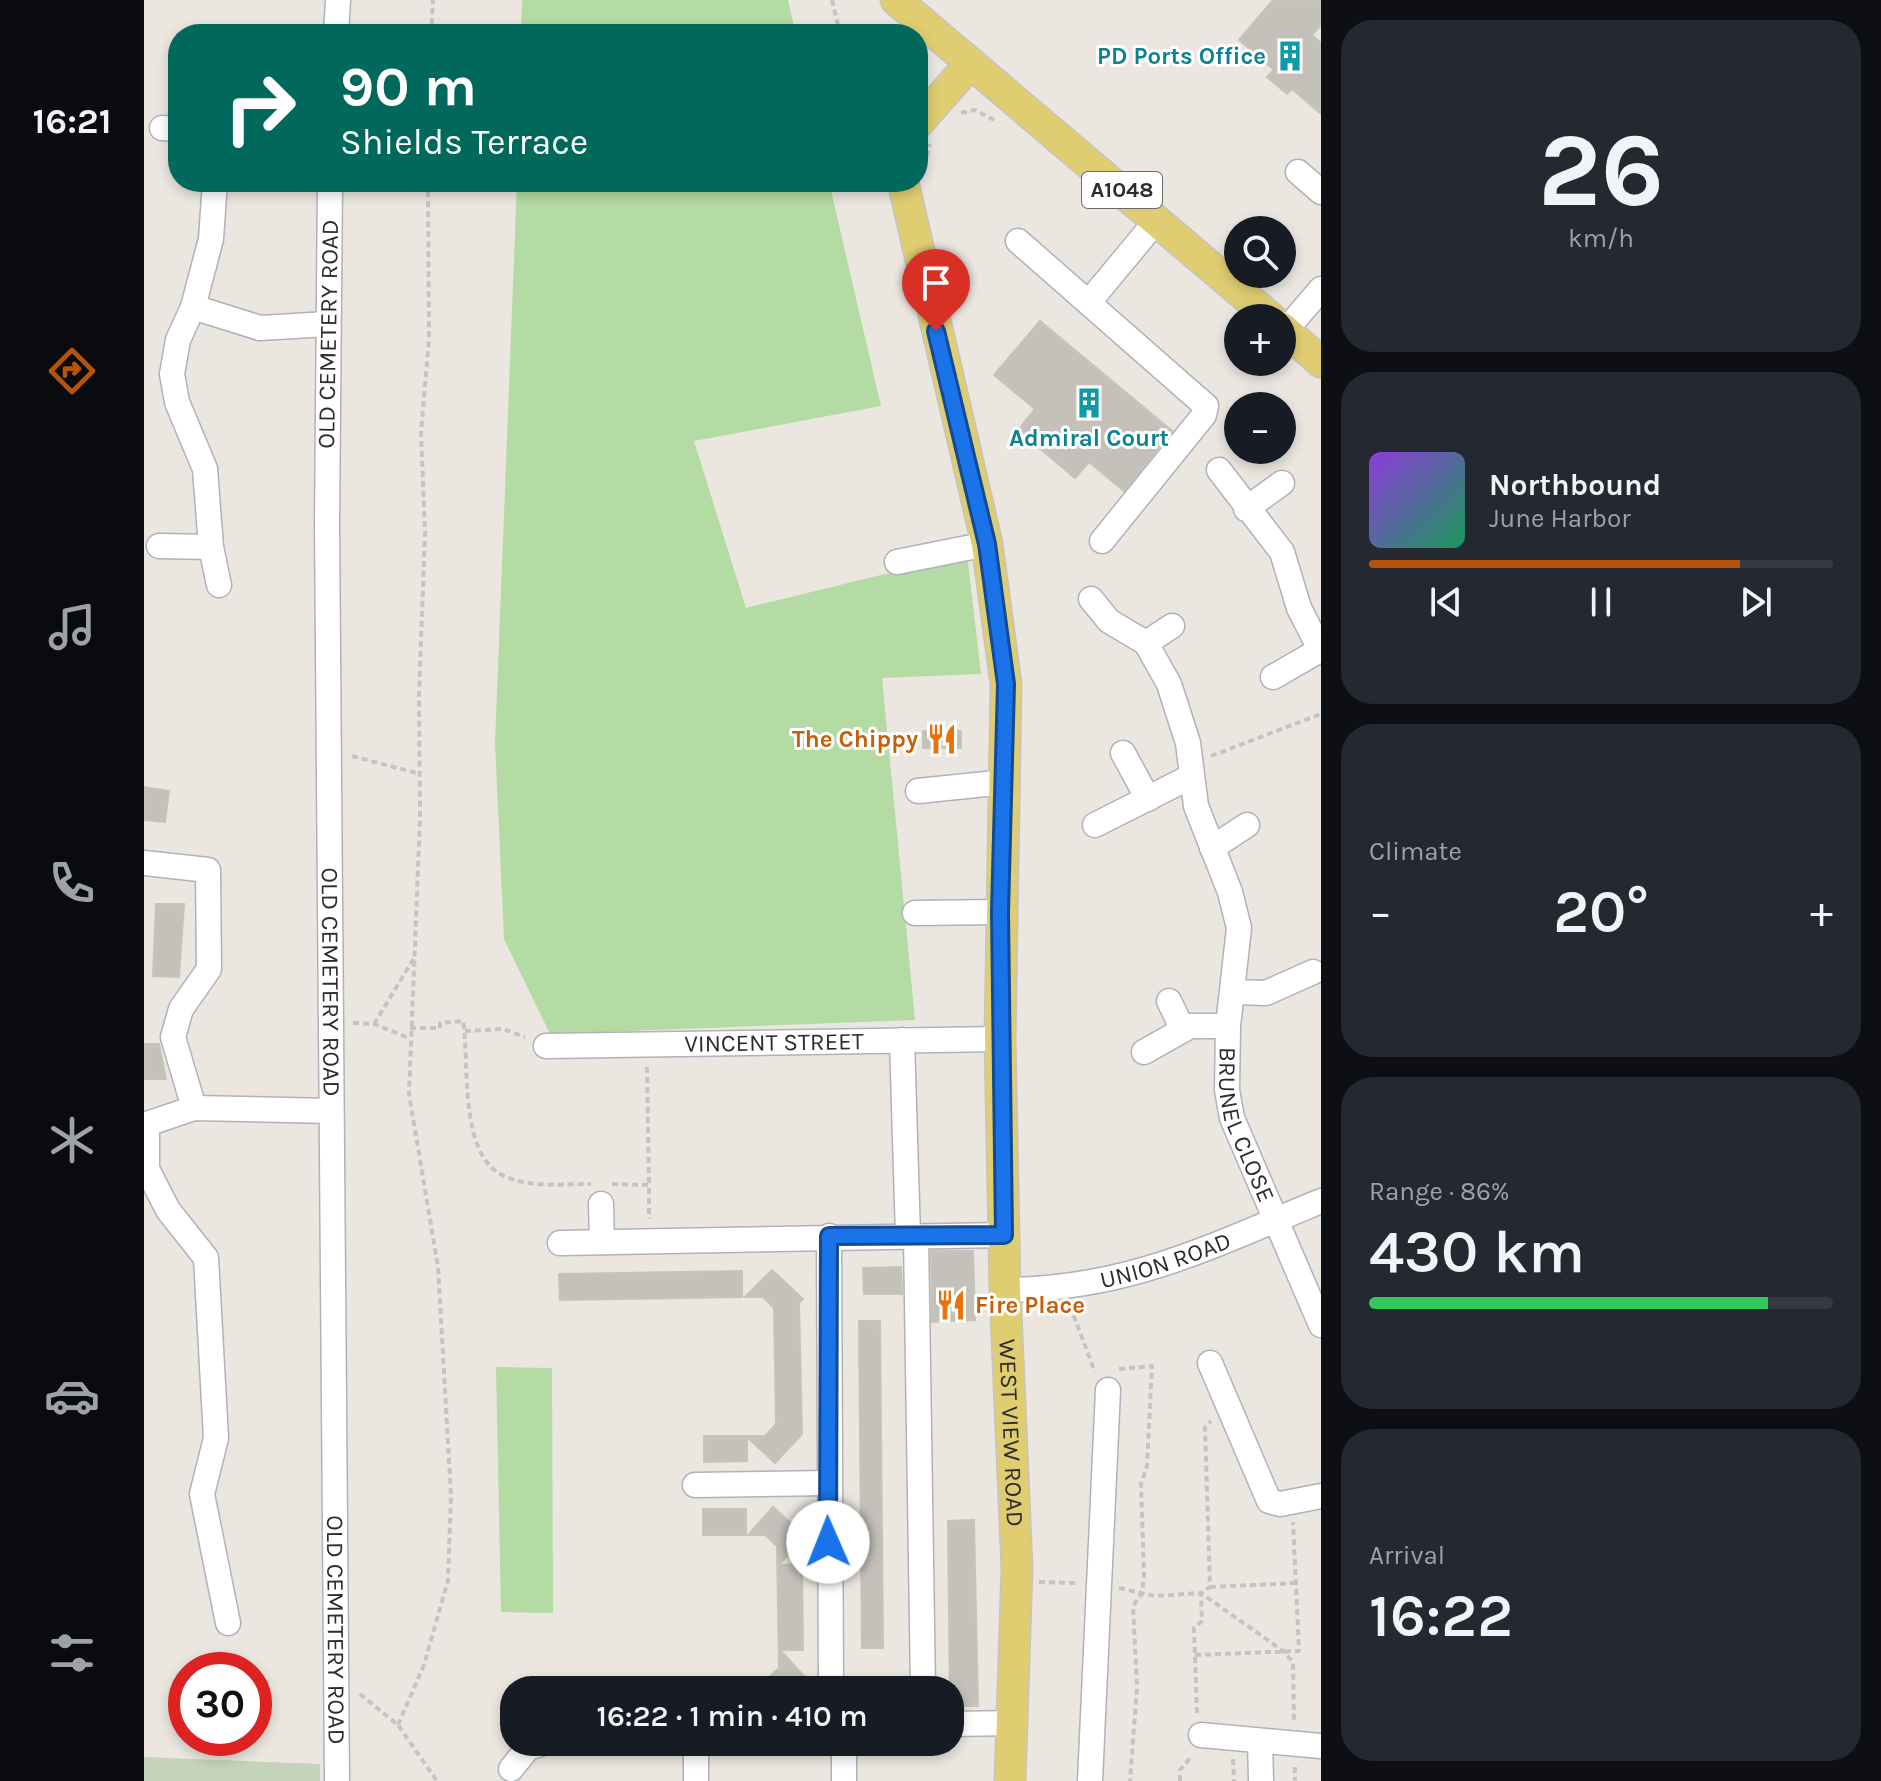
<!DOCTYPE html>
<html lang="en">
<head>
<meta charset="utf-8">
<style>
	body { margin:0; font-family:Karla,sans-serif; background:#242831; color:#f1f3f6; height:100vh; display:flex; flex-direction:column; font-size:30px; white-space:nowrap }
	* { box-sizing:border-box; margin:0 }
	p { font-size:26px; color:#9ea1a6 }
	.icon { flex:none; width:44px; height:44px; fill:none; stroke:currentColor; stroke-width:2; stroke-linecap:round; stroke-linejoin:round }
	.map { position:relative; flex:1; overflow:hidden }
	.panel { display:flex; flex-direction:column; gap:20px; padding:20px; background:#0d0f14; width:560px }
	.panel>* { flex:none }
	.banner { position:absolute; left:24px; top:24px; width:760px; height:168px; border-radius:32px; box-shadow:0 4px 12px #0003; background:#00695c; color:#fff; overflow:hidden }
	.tools { position:absolute; left:1080px; top:216px; display:grid; gap:16px }
	.tools a { display:grid; place-items:center; width:72px; height:72px; border-radius:50%; background:#171b24; box-shadow:0 4px 12px #0003; font-size:40px }
	.speed { position:absolute; left:24px; top:1652px; display:flex; gap:16px; font-size:40px; font-weight:700; text-align:center }
	.speed>* { display:grid; place-content:center; width:104px; height:104px; border-radius:50%; background:#171b24; box-shadow:0 4px 12px #0003; line-height:1 }
	.speed .limit { border:12px solid #d22; background:#fff; color:#111 }
	.pin { position:absolute; display:grid; place-items:center; width:68px; height:68px; color:#fff; margin:-82px -34px; border-radius:50% 50% 50% 0; rotate:-45deg; box-shadow:0 0 8px #0007 }
	.pin .icon { rotate:45deg }
	.me { position:absolute; width:88px; margin:-44px; rotate:359deg; stroke-linejoin:round; filter:drop-shadow(0 0 6px #0008) }
	.turn { display:flex; align-items:center; gap:28px; height:168px; padding:0 40px; font-size:36px }
	.turn .icon { width:104px; height:104px; stroke-width:2.5 }
	.turn b { display:block; font-size:56px; line-height:68px }
	.big { font-size:60px; font-weight:600; line-height:1.1 }
	.panel .widget { flex:1; display:flex; flex-direction:column; justify-content:center; gap:12px; min-width:0; padding:0 28px; border-radius:32px; background:#242831 }
	.panel .dial { align-items:center; gap:0 }
	.dial b { font-size:104px; line-height:1 }
	.song { display:flex; align-items:center; gap:24px }
	.cover { width:96px; height:96px; border-radius:12px; background:linear-gradient(135deg,hsl(270 70% 55%),hsl(150 70% 35%)) }
	.played { height:8px; border-radius:4px; background:linear-gradient(90deg,#b45309 80%,#363941 80%) }
	.keys { display:flex; justify-content:space-around; direction:ltr }
	.heat { display:flex; justify-content:space-between; align-items:center; font-size:44px; direction:ltr }
	.charge { height:12px; border-radius:6px; background:linear-gradient(90deg,#34c759 86%,#363941 0) }
	.trip { position:absolute; left:356px; top:1676px; width:464px; height:80px; border-radius:32px; background:#171b24; box-shadow:0 4px 12px #0003; font-weight:600; line-height:80px; text-align:center }
	main { display:flex; flex:1; min-height:0 }
	.tab-bar { display:flex; flex-direction:column; width:144px; justify-content:space-around; align-items:center; background:#090b0e; color:#9ea1a6 }
	.tab-bar .icon { width:56px; height:56px }
	.tab-bar .on { color:#b45309 }
	.tab-bar b { font-size:36px; color:#f1f3f6 }
	.map>svg:first-child { display:block }
</style>
</head>
<body>
<main>
<nav class="tab-bar">
<b>16:21</b>
<svg class="icon on" aria-label="directions" viewBox="0 0 24 24"><path d="M12 3l9 9-9 9-9-9zM9 14v-3h6M13 9l2 2-2 2"/></svg>
<svg class="icon" aria-label="music" viewBox="0 0 24 24"><path d="M9 18V5l10-2v13"/><circle cx="6" cy="18" r="3"/><circle cx="16" cy="16" r="3"/></svg>
<svg class="icon" aria-label="phone" viewBox="0 0 24 24"><path d="M5 4h4l2 5-3 2q2 4 5 5l2-3 5 2v4C11 20 4 13 5 4z"/></svg>
<svg class="icon" aria-label="climate" viewBox="0 0 24 24"><path d="M12 3v18M4 7l16 10M4 17L20 7"/></svg>
<svg class="icon" aria-label="car" viewBox="0 0 24 24"><path d="M5 17H2v-5l4-1 3-4h7l3 4 3 1v5h-3M9 17h6M6 11h13"/><circle cx="7" cy="17" r="2"/><circle cx="17" cy="17" r="2"/></svg>
<svg class="icon" aria-label="filters" viewBox="0 0 24 24"><path d="M4 7h16M4 17h16"/><circle cx="9" cy="7" r="2"/><circle cx="15" cy="17" r="2"/></svg>
</nav>
<div class="map">
<svg width="1177" height="1781" viewBox="0 0 1177 1781">
	<rect width="100%" height="100%" fill="#ebe7e0"/>
	<path fill="#b3dba3" d="M378 0H644L652 34H377Z
		M373 182H685L737 406 550 441 602 608 823 554 837 674 738 678 771 1020 406 1034 360 939 351 743Z
		M352 1367 408 1368 409 1613 357 1612Z"/>
	<path fill="#c4d3b9" d="M0 1757 176 1764V1781H0Z"/>
	<path fill="#c4c1bb" stroke="#c7c3b9" stroke-width="2" d="M1129 0H1177V25L1168 35 1177 43V114L1148 89 1143 94 1123 77 1130 70 1095 40Z
		M896 321 1028 431 980 491 945 462 931 478 874 430 891 409 850 375Z
		M779 731H817V748H779Z
		M0 787 25 791 21 822 0 820Z
		M12 904H40L35 977 9 976Z
		M0 1044H15L22 1079H0Z
		M787 1251H829L831 1320 788 1322Z
		M757 1267 758 1294H720L719 1268Z
		M628 1270 659 1299 655 1303 658 1434 631 1463 603 1437V1461L560 1462V1436H621L632 1424 630 1308 619 1297H601Z
		M598 1271V1297L416 1300 415 1274Z
		M715 1321H736L739 1648H718Z
		M629 1507 661 1536 635 1565 658 1564 659 1650H636L662 1678 649 1690H611L635 1668 633 1546 621 1535H604Z
		M559 1509H602V1535H559Z
		M830 1520 834 1706H806L804 1521Z"/>
	<g fill="none" stroke-linecap="round" stroke-linejoin="round">
		<g stroke="#b0b1ba" stroke-width="27">
			<g id="minor">
				<path d="M192 34 194 0"/>
				<path d="M18 128 34 129"/>
				<path d="M1154 172 1177 192"/>
				<path d="M71 182 67 239 49 307 34 340 28 374 33 402 61 469 67 547 75 585"/>
				<path id="s1" d="M186 182 183 524 193 1781"/>
				<path d="M874 241 1062 406 1060 415 958 541"/>
				<path d="M945 302 1013 220"/>
				<path d="M49 307 116 328 184 324"/>
				<path d="M1141 331 1177 289"/>
				<path d="M1075 470 1138 552 1155 608 1177 651"/>
				<path d="M1102 509 1138 483"/>
				<path d="M15 546 67 547"/>
				<path d="M753 562 843 544"/>
				<path id="s2" d="M947 599 965 621 1002 643 1025 684 1044 743 1052 806 1086 892 1095 928 1084 1026 1083 1090 1088 1118 1177 1325"/>
				<path d="M1002 643 1028 626"/>
				<path d="M1129 677 1176 650"/>
				<path d="M979 753 1004 799"/>
				<path d="M774 791 861 782"/>
				<path d="M951 825 1046 777"/>
				<path d="M1068 848 1103 825"/>
				<path d="M0 863 64 870 65 969 37 1009 29 1037 50 1108"/>
				<path d="M771 913 856 912"/>
				<path d="M1089 992 1122 993 1169 972"/>
				<path d="M1025 1001 1039 1030"/>
				<path d="M758 1040 764 1236"/>
				<path id="s3" d="M402 1046 856 1039"/>
				<path d="M1000 1052 1046 1026H1084"/>
				<path d="M0 1125 50 1108 187 1111"/>
				<path d="M3 1126V1169L24 1210 62 1258 72 1438 58 1494 84 1623"/>
				<path d="M457 1204 458 1242"/>
				<path d="M685 1236 687 1690"/>
				<path d="M772 1236 779 1690"/>
				<path d="M416 1243 860 1235"/>
				<path id="s4" d="M861 1290C985 1289 1065 1247 1177 1201"/>
				<path d="M1066 1363 1125 1501 1136 1504 1177 1496"/>
				<path d="M551 1485 683 1483"/>
				<path d="M806 1724 870 1723"/>
				<path d="M1057 1735 1177 1746"/>
				<path d="M1116 1741 1117 1781"/>
				<path d="M552 1742V1781"/>
				<path d="M700 1742V1781"/>
				<path d="M367 1769 384 1748 403 1742"/>
				<path d="M946 1781 964 1390"/>
			</g>
		</g>
		<g stroke="#c4c4c4" stroke-width="33">
			<g id="major">
				<path d="M752 0 1127 318"/>
				<path d="M774 123 827 63"/>
				<path id="s5" d="M759 182 843 544 862 684 856 1039 861 1290 873 1568 866 1781"/>
				<path d="M1138 328 1177 362"/>
			</g>
		</g>
		<path stroke="#c4c4c4" stroke-width="4" stroke-dasharray="6 4" stroke-linecap="butt" d="M688 0 696 34
			M287 34 289 0
			M817 113 831 110 850 120
			M780 166 786 144
			M208 756 276 774
			M1067 756 1177 714
			M209 1023 230 1024 265 1038
			M230 1024 270 958
			M266 1028H296V1023L319 1021C326 1063 314 1156 360 1176 386 1188 419 1184 447 1184
			M321 1031 359 1029 381 1037
			M503 1067 505 1185
			M468 1184 505 1185V1219
			M926 1306 951 1372
			M975 1369 1008 1366 1003 1466 997 1484 1000 1575 998 1593 989 1606 993 1687 986 1781
			M895 1582 935 1583
			M1066 1587 1152 1583
			M975 1588 1011 1596 1057 1593 1139 1651 1149 1662 1150 1723
			M1051 1655 1155 1651 1149 1522
			M216 1694 254 1725 293 1781
			M1053 1713 1050 1628 1058 1621 1057 1593 1066 1587 1061 1427 1067 1421
			M254 1725 280 1665 304 1580 307 1495 294 1267 265 1094 276 819 275 694 281 532 277 433 285 339 284 182
			M1089 1759 1090 1781
			M1151 1767V1781
			M1036 1781V1770L1048 1756"/>
		<use href="#minor" stroke="#fff" stroke-width="24"/>
		<use href="#major" stroke="#e0cd71" stroke-width="30"/>
	</g>
	<g fill="none" stroke-linecap="round" stroke-linejoin="round">
		<g stroke="#114b97" stroke-width="20">
			<path id="route" d="M684 1542 685 1236 860 1235 856 912 862 684 843 544 792 331"/>
		</g>
		<use href="#route" stroke="#1a73e8" stroke-width="14"/>
	</g>
	<defs>
		<g id="building-bare" transform="scale(2.4)"><path d="M-4-6H4V6H1V3H-1V6H-4ZM-2.5-4.3h1.7v1.8h-1.7ZM.8-4.3h1.7v1.8H.8ZM-2.5-1h1.7V.8h-1.7ZM.8-1h1.7V.8H.8Z" fill="#0f9aa8" stroke="#fff" stroke-width="2.5" paint-order="stroke"/></g>
		<g id="restaurant-bare" transform="scale(2.4)"><path d="M-5-6h1v4h1v-4h1v4h1v-4h1v5L-1.5 .5V6h-2V.5L-5-1ZM5-6V6H3V1.5H1.5Q1.5-4 5-6Z" fill="#e8710a" stroke="#fff" stroke-width="2.5" paint-order="stroke"/></g>
	</defs>
	<g fill-rule="evenodd">
		<use href="#building-bare" x="1146" y="56"/>
		<use href="#building-bare" x="945" y="403"/>
		<use href="#restaurant-bare" x="798" y="739"/>
		<use href="#restaurant-bare" x="807" y="1305"/>
	</g>
	<g text-anchor="middle" dominant-baseline="central" stroke-width="6" stroke-linejoin="round" paint-order="stroke">
		<rect fill="#fff" stroke="#6b6b6b" stroke-width="2" x="938" y="172" width="80" height="36" rx="6"/>
		<g font-size="22" font-weight="bold" fill="#2c2c2c">
			<text x="978" y="190">A1048</text>
		</g>
		<g font-size="24" font-weight="bold" fill="#0d838f" stroke="#fff" text-anchor="end">
			<text x="1122" y="56">PD Ports Office</text>
			<text x="945" y="438" text-anchor="middle">Admiral Court</text>
		</g>
		<g font-size="24" fill="#2c2c2c" stroke="#fff">
			<text transform="translate(184 334) rotate(-89)">OLD CEMETERY ROAD</text>
			<text stroke="none"><textPath href="#s1" startOffset="800">OLD CEMETERY ROAD</textPath></text>
			<text stroke="none"><textPath href="#s3" startOffset="228">VINCENT STREET</textPath></text>
			<text stroke="none"><textPath href="#s2" startOffset="574">BRUNEL CLOSE</textPath></text>
			<text stroke="none"><textPath href="#s4" startOffset="164">UNION ROAD</textPath></text>
			<text stroke="none"><textPath href="#s5" startOffset="1262">WEST VIEW ROAD</textPath></text>
			<text stroke="none"><textPath href="#s1" startOffset="1448">OLD CEMETERY ROAD</textPath></text>
		</g>
		<g font-size="24" font-weight="bold" fill="#c56008" stroke="#fff" text-anchor="end">
			<text x="774" y="739">The Chippy</text>
			<text x="831" y="1305" text-anchor="start">Fire Place</text>
		</g>
	</g>
</svg>
<div class="tools">
<a><svg class="icon" aria-label="search" viewBox="0 0 24 24"><circle cx="10" cy="10" r="6"/><path d="M15 15l6 6"/></svg></a>
<a>+</a>
<a>−</a>
</div>
<div class="speed"><div class="limit">30</div></div>
<div class="pin" style="left:792px;top:331px;background:#d93025"><svg class="icon" aria-label="arrive" viewBox="0 0 24 24"><path d="M6 21V4h12l-3 4 3 4H6"/></svg></div>
<svg class="me" style="left:684px;top:1542px" viewBox="-20 -20 40 40"><circle r="19" fill="#fff"/><path d="M0-13L10 11 0 6-10 11z" fill="#1a73e8"/></svg>
<div class="trip">16:22 · 1 min · 410 m</div>
<div class="banner">
<div class="turn"><svg class="icon" aria-label="right" viewBox="0 0 24 24"><path d="M7 20v-9h11M14 6l5 5-5 5"/></svg><div><b>90 m</b>Shields Terrace</div></div>
</div>
</div>
<section class="panel">
<div class="widget dial"><b>26</b><p>km/h</p></div>
<div class="widget">
<div class="song"><i class="cover"></i><div><b>Northbound</b><p>June Harbor</p></div></div>
<div class="played"></div>
<div class="keys"><svg class="icon" aria-label="previous" viewBox="0 0 24 24"><path d="M18 5L8 12l10 7zM5 5v14"/></svg><svg class="icon" aria-label="pause" viewBox="0 0 24 24"><path d="M8 5v14M16 5v14"/></svg><svg class="icon" aria-label="next" viewBox="0 0 24 24"><path d="M6 5l10 7-10 7zM19 5v14"/></svg></div>
</div>
<div class="widget"><p>Climate</p>
<div class="heat"><a>−</a><b class="big">20°</b><a>+</a></div>
</div>
<div class="widget"><p>Range · 86%</p><b class="big">430 km</b><div class="charge"></div></div>
<div class="widget"><p>Arrival</p><b class="big">16:22</b></div>
</section>
</main>
</body>
</html>
